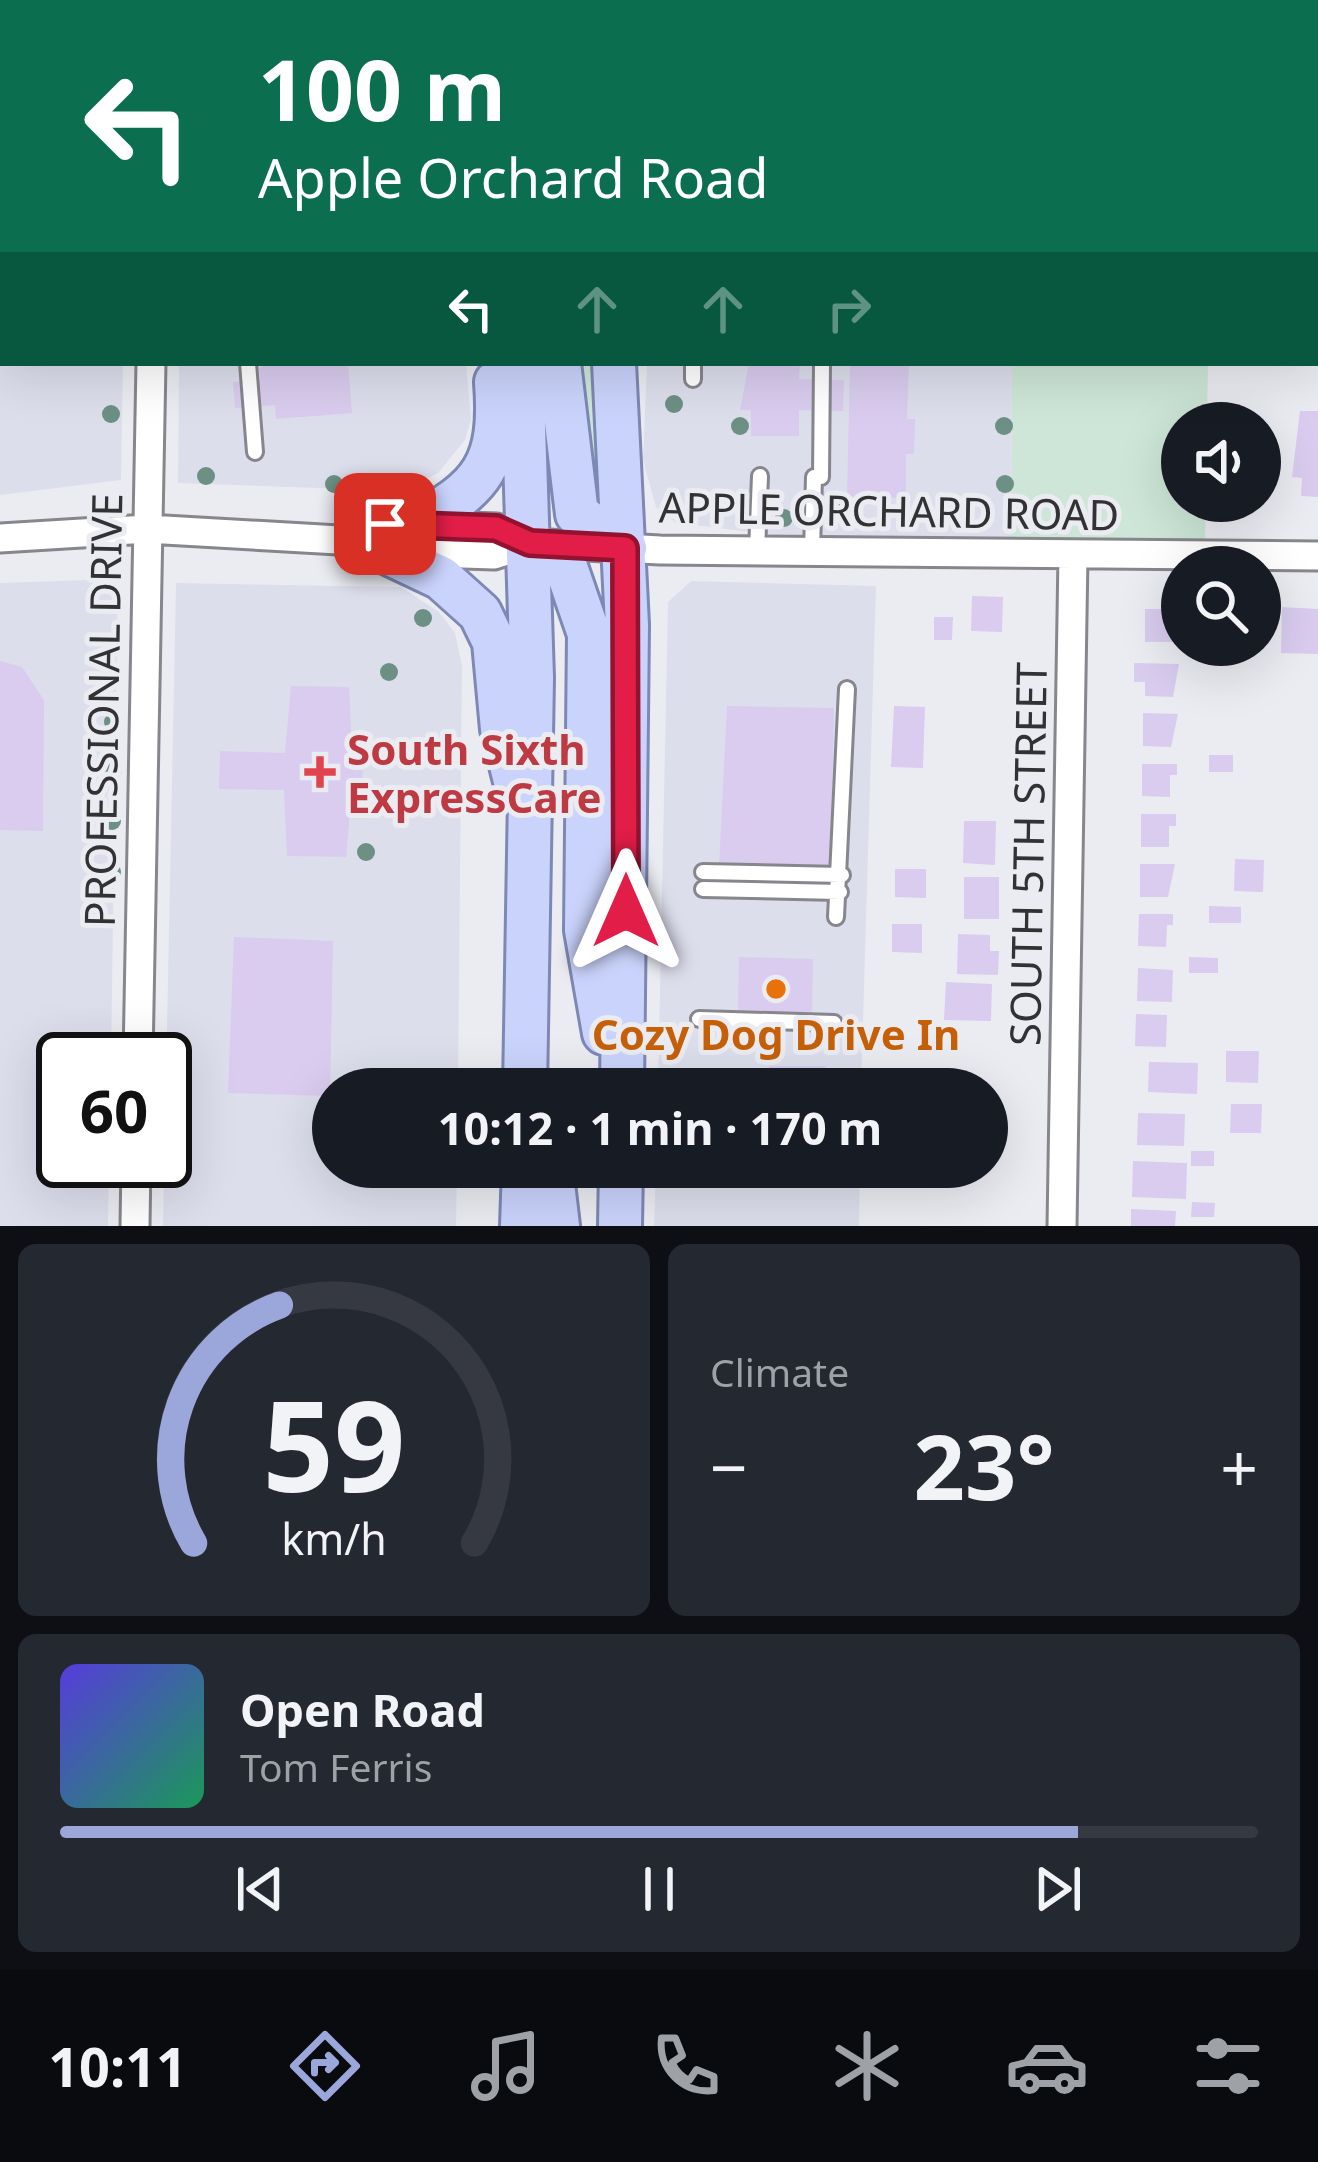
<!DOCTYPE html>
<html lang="en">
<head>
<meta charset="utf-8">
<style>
	body { margin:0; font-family:"Noto Sans",sans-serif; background:#242831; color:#f1f3f6; height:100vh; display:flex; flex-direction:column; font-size:45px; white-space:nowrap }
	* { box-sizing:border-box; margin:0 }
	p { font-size:39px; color:#9ea1a6 }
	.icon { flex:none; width:66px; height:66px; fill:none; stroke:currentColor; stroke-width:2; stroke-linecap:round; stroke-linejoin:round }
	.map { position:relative; height:1226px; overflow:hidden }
	.panel { display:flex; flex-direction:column; gap:18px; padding:18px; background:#0d0f14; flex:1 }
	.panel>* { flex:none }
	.hud { position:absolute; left:0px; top:0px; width:1320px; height:366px; box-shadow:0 12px 48px #0002; background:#0b6e4f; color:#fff; overflow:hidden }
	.buttons { position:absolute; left:1161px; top:402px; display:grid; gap:24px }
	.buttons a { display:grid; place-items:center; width:120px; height:120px; border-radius:50%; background:#171b24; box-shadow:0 12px 48px #0002; font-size:60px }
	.speed { position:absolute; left:36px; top:1032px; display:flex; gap:24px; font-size:60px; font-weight:700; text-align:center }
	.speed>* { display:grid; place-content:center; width:156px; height:156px; border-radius:50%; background:#171b24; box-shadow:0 12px 48px #0002; line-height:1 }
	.speed .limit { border:6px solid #111; border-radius:18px; background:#fff; color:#111 }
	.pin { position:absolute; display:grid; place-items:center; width:102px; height:102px; color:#fff; margin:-51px; border-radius:24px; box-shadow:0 6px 18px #0006 }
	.me { position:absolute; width:132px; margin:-66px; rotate:0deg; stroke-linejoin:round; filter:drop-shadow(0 0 9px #0008) }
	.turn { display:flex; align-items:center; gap:42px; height:252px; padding:0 60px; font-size:54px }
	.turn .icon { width:156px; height:156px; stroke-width:2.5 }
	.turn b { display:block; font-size:84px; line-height:102px }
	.lanes { display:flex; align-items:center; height:114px; padding:0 60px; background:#0003; justify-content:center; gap:60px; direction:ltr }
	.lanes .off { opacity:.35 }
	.big { font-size:90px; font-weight:700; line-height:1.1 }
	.panel .tile { flex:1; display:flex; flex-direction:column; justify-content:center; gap:18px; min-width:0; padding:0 42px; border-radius:18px; background:#242831 }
	.panel .dial { align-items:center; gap:0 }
	.dial svg { height:312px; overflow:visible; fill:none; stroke:#363941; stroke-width:7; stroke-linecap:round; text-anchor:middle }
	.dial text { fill:#f1f3f6; stroke:none }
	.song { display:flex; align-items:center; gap:36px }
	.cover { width:144px; height:144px; border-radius:18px; background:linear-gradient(135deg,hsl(250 70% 55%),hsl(150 70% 35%)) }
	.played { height:12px; border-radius:6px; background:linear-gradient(90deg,#9ba6db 85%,#363941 85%) }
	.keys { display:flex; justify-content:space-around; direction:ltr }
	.heat { display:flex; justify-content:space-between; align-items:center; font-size:66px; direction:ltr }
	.panel .tiles { flex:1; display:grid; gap:18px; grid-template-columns:1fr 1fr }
	.tile:last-child { grid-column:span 2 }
	.trip { position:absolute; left:312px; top:1068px; width:696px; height:120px; border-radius:60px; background:#171b24; box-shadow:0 12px 48px #0002; font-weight:700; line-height:120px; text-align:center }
	.tab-bar { display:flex; height:192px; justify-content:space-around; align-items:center; background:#090b0e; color:#9ea1a6 }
	.tab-bar .icon { width:84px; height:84px }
	.tab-bar .on { color:#9ba6db }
	.tab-bar b { font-size:54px; color:#f1f3f6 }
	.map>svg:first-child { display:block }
</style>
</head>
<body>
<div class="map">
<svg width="1318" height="1226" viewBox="0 0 1318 1226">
	<rect width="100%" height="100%" fill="#ebecf2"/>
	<path fill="#dddeec" d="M183 0H425V3H183Z
		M0 244 3 363H123L121 480 0 495Z
		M179 363H466L471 419 465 440 438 473 401 491 178 483Z
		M647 363H1012L1011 540 777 535 676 523 656 507 643 460Z
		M118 579 111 1059H63V1161H109L108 1226H0V583Z
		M691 581 876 586 861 1089H658L668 602Z
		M176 583 401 587 439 612 455 633 462 666 458 1089H333V1167H457L456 1226H163Z
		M656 1167H860L859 1226H654Z"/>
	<path fill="#cde6d7" d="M569 363H595L601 459 589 498Z
		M1012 363H1208L1207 423H1182V501H1206L1205 541 1011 540Z"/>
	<path fill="#d9ccee" d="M271 363H348L352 413 276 419 275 405 235 408 233 382 260 380 259 368Z
		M749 363H800L799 379 844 380 843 411 799 410V436H751V410H740Z
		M850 363H909L907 419H915L914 454H906V498L847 497Z
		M1300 411H1318V497L1301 496 1302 478 1292 477Z
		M972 596 1003 597 1002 632 971 631Z
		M1282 607 1318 609V654L1281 653Z
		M1145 609H1179V621H1173V642H1145Z
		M934 617H953L952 640H934Z
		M0 661 22 667 44 700 43 831 0 830Z
		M1134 663 1179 664 1173 697 1145 696V682H1134Z
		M291 686 349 687 352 754H363L362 790H352L346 857 287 856 284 790 219 789 220 751 285 753Z
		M727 706 834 708 831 864 825 870V888H793V869L719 868Z
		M894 706 925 707 923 768 891 767Z
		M1143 713 1178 714 1171 747 1143 746Z
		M1209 755H1233V772H1209Z
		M1142 764H1177V775H1170V797L1142 796Z
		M1141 814H1176V826H1169V847H1141Z
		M964 821H996L995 865 963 863Z
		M1235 859 1264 860 1263 892 1234 891Z
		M1140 864H1175L1168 897H1140Z
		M895 869H926V898L895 897Z
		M964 877H999V919H964Z
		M1209 906 1241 907V923H1209Z
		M1139 914H1173V925H1167L1166 947 1138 946Z
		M892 924H922V953L892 952Z
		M958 934 990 935V951H999L998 975 957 974Z
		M234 937 333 941 330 1096 228 1093Z
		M739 957 813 959 812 1013 738 1011Z
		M1189 957 1218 958V973H1189Z
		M1138 968 1173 970 1172 1002 1137 1001Z
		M946 982 992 984 991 1021 944 1020Z
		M1136 1014 1167 1015 1166 1047 1135 1046Z
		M1226 1051H1259L1258 1083 1226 1082Z
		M1149 1062 1198 1063 1197 1094 1148 1092Z
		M769 1066H826V1089H768Z
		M1231 1104H1262L1261 1133H1230Z
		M1138 1113 1185 1114 1184 1146 1137 1145Z
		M1191 1151H1214V1166H1191Z
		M1133 1161 1187 1163 1186 1199 1132 1197Z
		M767 1167H825L824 1179 767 1177Z
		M1192 1202 1215 1203 1214 1217H1191Z
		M1131 1209 1176 1211 1175 1226H1131Z"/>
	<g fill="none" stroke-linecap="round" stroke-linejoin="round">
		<g stroke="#86868c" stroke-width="20">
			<path id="lane" d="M248 363 255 452
				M693 363V379
				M821 477 822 363
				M757 551 760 476
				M812 552 814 477
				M703 872 842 875
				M703 889 840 892
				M836 917 847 689
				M699 1019 834 1023
				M77 1164H136"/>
		</g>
		<g stroke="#86868c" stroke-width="33">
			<path id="street" d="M1084 0 1318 2
				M158 3V0
				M344 537 385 524 497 528 530 543 660 550 1318 556
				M0 538 147 529 356 541
				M404 552 494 555 530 543
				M138 1059 151 363
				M135 1226 136 1161
				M1062 1226 1073 555"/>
		</g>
		<g stroke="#7d88b4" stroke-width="48">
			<path id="primary" d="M482 0 483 3
				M570 0 571 3
				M522 363 532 678 525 1089
				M559 363 577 514 625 548
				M614 363 627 625 622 1089
				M412 525C484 489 502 463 496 382
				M530 543 567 570 589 634 586 930 604 1033
				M384 551 441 578 480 613 494 642 502 729 516 785
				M551 1167 558 1226
				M522 1226 524 1167
				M620 1226 621 1167"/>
		</g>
		<use href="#lane" stroke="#fff" stroke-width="14"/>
		<use href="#street" stroke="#fff" stroke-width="27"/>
		<use href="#primary" stroke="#cad3fb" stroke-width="42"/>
	</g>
	<g fill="#6d9084">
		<circle cx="674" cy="404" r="9"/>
		<circle cx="111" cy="414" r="9"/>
		<circle cx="740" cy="426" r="9"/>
		<circle cx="1004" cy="426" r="9"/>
		<circle cx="206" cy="476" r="9"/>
		<circle cx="334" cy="484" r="9"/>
		<circle cx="1005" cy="484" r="9"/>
		<circle cx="838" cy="510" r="9"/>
		<circle cx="784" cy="518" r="9"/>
		<circle cx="423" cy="618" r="9"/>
		<circle cx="389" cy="672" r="9"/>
		<circle cx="113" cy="722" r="9"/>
		<circle cx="113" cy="770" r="9"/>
		<circle cx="112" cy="821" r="9"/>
		<circle cx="366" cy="852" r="9"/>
		<circle cx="112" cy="872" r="9"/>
	</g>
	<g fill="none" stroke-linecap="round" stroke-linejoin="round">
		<g stroke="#92132f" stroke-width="30">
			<path id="route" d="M385 524 496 528 530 543 625 548 626 911"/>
		</g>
		<use href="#route" stroke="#e11d48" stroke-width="21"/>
	</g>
	<path fill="#e0444e" stroke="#ebecf2" stroke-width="4.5" d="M314 754h12v12h12v12h-12v12h-12v-12h-12v-12h12z"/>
	<circle fill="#e8710a" stroke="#ebecf2" stroke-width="4.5" cx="776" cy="989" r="12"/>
	<g text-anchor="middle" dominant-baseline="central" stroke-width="10" stroke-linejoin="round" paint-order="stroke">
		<g font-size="42" fill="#323235" stroke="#ebecf2">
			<text transform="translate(889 510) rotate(1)">APPLE ORCHARD ROAD</text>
			<text transform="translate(102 710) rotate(-89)">PROFESSIONAL DRIVE</text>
			<text transform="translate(1027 854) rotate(-89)">SOUTH 5TH STREET</text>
		</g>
		<g font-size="42" font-weight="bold" fill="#be3a42" stroke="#ebecf2" text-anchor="start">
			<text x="347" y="748">South Sixth<tspan x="347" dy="48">ExpressCare</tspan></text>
		</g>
		<g font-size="42" font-weight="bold" fill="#c56008" stroke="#ebecf2">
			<text x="776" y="1033">Cozy Dog Drive In</text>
		</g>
	</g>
</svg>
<div class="buttons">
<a><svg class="icon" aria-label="sound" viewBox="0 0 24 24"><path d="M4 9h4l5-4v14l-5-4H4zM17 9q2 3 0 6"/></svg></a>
<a><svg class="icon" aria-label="search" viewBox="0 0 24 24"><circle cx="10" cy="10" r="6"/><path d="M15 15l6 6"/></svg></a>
</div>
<div class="speed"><div class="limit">60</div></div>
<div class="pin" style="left:385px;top:524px;background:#d93025"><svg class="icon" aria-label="arrive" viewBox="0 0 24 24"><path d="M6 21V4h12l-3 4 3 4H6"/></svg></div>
<svg class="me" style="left:626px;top:911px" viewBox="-20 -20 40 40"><path d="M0-17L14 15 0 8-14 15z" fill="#e11d48" stroke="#fff" stroke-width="4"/></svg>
<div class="trip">10:12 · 1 min · 170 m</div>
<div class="hud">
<div class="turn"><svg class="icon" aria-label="left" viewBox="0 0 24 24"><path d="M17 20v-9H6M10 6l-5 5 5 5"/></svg><div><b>100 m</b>Apple Orchard Road</div></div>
<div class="lanes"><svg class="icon" aria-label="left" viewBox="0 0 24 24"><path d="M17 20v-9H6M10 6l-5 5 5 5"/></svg><svg class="icon off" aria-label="ahead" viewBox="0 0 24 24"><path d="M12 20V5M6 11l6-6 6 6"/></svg><svg class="icon off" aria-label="ahead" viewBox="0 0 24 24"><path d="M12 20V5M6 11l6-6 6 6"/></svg><svg class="icon off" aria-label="right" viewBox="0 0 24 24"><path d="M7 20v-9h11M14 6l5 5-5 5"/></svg></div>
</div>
</div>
<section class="panel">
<div class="tiles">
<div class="tile dial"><svg viewBox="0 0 100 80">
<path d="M14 69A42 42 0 1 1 86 69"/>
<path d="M14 69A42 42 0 0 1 36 8" stroke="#9ba6db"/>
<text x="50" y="56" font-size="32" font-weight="700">59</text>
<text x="50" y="72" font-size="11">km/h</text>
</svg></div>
<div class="tile"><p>Climate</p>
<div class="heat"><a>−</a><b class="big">23°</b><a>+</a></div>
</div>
<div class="tile">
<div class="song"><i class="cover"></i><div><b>Open Road</b><p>Tom Ferris</p></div></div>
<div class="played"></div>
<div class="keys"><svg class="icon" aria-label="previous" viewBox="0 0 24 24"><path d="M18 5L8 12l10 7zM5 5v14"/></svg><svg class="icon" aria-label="pause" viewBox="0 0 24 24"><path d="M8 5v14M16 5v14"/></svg><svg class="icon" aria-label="next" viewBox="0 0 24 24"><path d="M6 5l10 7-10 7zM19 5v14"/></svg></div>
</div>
</div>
</section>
<nav class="tab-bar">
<b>10:11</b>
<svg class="icon on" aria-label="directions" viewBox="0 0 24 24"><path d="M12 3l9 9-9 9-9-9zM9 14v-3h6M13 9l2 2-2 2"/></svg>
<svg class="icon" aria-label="music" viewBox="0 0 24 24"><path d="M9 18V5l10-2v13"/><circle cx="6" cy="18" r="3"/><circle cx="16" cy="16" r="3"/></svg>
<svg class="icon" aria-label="phone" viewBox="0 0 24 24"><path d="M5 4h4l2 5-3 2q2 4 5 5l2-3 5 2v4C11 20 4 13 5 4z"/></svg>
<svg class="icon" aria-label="climate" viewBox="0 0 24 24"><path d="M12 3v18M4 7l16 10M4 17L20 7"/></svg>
<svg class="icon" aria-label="car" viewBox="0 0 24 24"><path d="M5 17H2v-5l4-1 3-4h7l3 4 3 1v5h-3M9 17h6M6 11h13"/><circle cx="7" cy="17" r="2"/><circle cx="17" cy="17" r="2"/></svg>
<svg class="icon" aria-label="filters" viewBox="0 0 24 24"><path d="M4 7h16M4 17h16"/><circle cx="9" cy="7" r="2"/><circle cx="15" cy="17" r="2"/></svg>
</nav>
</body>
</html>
